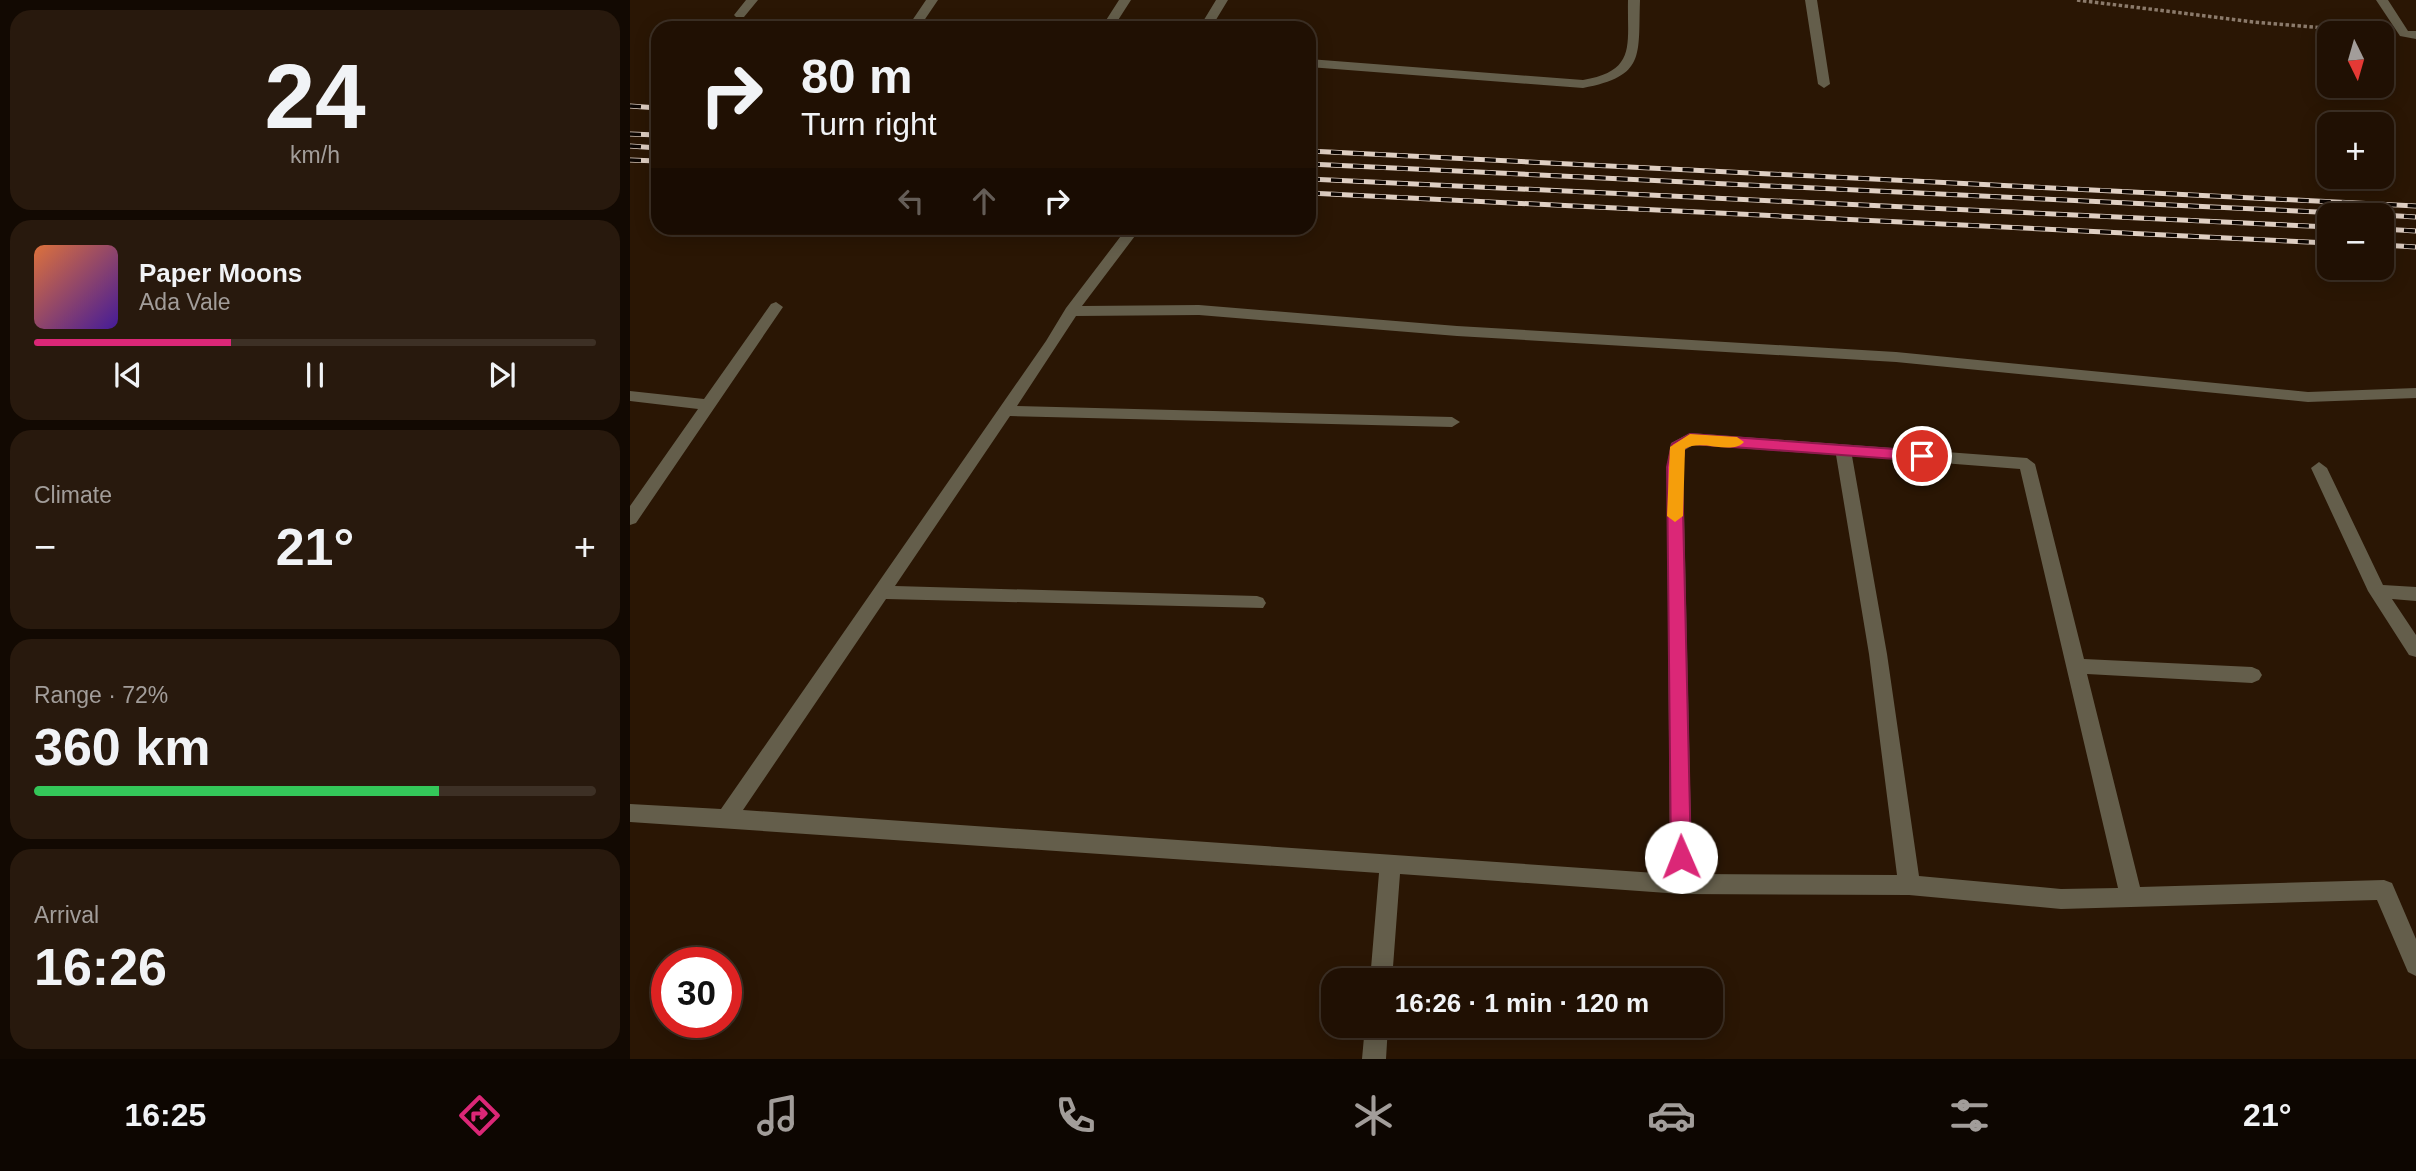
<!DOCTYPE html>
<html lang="en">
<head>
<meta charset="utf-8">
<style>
	body { margin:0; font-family:Arial,sans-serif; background:#28190d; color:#f1f3f6; height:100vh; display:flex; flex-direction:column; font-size:26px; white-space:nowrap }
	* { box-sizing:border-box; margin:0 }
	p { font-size:23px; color:#a29d9a }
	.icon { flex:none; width:38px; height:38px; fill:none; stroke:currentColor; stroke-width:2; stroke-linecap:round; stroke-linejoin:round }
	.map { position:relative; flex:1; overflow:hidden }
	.side { display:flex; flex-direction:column; gap:10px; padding:10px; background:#120902; width:630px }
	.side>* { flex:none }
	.banner { position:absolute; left:21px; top:21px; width:665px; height:214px; border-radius:21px; box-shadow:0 4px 18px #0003,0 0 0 2px #3d3025; background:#201003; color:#f1f3f6; overflow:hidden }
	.needle { width:46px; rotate:175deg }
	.controls { position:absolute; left:1687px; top:21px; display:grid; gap:14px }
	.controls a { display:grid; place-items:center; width:77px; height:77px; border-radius:14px; background:#201003; box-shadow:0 4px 18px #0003,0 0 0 2px #3d3025; font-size:35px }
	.speed { position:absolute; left:21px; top:947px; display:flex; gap:14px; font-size:35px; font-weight:700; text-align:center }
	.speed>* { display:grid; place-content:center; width:91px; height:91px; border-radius:50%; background:#201003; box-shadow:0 4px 18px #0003,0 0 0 2px #3d3025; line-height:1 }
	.speed .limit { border:10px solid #d22; background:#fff; color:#111 }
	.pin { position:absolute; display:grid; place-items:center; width:60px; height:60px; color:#fff; margin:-30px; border:4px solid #fff; border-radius:50%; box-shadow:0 2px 7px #0007 }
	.me { position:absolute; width:77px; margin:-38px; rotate:359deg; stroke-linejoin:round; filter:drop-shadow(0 0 5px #0008) }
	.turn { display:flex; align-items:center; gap:24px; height:147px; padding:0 35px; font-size:32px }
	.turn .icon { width:91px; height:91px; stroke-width:2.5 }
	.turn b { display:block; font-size:49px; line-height:60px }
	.lanes { display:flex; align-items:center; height:66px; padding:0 35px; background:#0003; justify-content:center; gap:35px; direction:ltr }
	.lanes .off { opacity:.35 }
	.big { font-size:52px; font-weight:600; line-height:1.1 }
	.side .widget { flex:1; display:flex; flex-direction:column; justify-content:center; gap:10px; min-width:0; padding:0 24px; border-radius:21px; background:#28190d }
	.side .dial { align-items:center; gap:0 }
	.dial b { font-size:91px; line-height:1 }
	.song { display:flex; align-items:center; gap:21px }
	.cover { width:84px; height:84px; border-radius:10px; background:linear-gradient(135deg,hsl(20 70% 55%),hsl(260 70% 35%)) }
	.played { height:7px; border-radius:4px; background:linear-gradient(90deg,#db2777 35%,#3d3025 35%) }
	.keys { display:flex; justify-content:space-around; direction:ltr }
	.heat { display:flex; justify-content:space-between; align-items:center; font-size:38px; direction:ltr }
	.charge { height:10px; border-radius:5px; background:linear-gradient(90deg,#34c759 72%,#3d3025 0) }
	.trip { position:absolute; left:691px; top:968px; width:402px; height:70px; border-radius:21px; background:#201003; box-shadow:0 4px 18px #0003,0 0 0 2px #3d3025; font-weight:600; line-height:70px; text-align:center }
	.dock { display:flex; height:112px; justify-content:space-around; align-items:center; background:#0d0601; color:#a29d9a }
	.dock .icon { width:49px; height:49px }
	.dock .selected { color:#db2777 }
	.dock b { font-size:32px; color:#f1f3f6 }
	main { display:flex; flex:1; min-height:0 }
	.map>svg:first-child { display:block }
</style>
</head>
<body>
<main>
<section class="side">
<div class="widget dial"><b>24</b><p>km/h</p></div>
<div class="widget">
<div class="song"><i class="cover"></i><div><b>Paper Moons</b><p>Ada Vale</p></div></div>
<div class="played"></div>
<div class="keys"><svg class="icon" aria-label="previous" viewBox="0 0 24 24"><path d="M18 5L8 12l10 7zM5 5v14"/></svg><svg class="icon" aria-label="pause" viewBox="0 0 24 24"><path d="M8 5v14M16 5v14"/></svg><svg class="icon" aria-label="next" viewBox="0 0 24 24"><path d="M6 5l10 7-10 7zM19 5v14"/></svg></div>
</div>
<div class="widget"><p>Climate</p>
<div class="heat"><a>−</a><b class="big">21°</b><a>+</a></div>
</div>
<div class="widget"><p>Range · 72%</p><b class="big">360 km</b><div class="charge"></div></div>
<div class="widget"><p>Arrival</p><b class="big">16:26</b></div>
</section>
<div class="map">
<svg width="1786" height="1059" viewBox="0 0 1786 1059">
	<rect width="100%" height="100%" fill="#2a1604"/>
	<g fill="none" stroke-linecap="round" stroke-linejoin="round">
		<path stroke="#8b7a6b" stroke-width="3.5" stroke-dasharray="3.5 2.5" stroke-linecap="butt" d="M1447 0 1624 22 1742 32"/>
		<path fill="#645e4b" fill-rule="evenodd" d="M116 0H128L114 17H106L104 15Z
			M296 0H308L289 28H277Z
			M489 0H501L483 28H471Z
			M586 0H598L581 28H569Z
			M998 0H1010C1008 56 1016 76 953 88L679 67V59L953 80C1007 71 997 45 998 0Z
			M1175 0H1187L1200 84 1194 88 1188 84Z
			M1746 0H1758L1778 31H1786V39L1770 36Z
			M497 228H511L452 306 569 305 827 326 1266 352 1678 392 1786 388V398L1678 402 1266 362 827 336 569 315 446 316 387 406 822 417 830 422 822 427 380 416 265 586 627 596 633 598 636 603 633 608 256 599 113 810 1040 874 1037 467 1041 443 1060 433 1397 458 1405 464 1454 659 1622 667 1629 670 1632 675 1629 680 1622 683 1457 674 1510 887 1754 880 1762 883 1786 939V976L1778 972 1747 900 1431 909 1279 895 1051 894 770 874 762 980H740L749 873 0 822V804L91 809 416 341 436 308ZM1063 445 1206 455 1239 654 1267 875 1062 874 1053 467 1055 450ZM1222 456 1390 469 1488 888 1431 889 1289 876 1257 654Z
			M146 302 153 307 6 523 0 525V506L68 409 0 401V391L74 399 141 304Z
			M1689 462 1697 468 1753 585 1786 587V601L1762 599 1786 635V657L1779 655 1738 591 1681 468Z
			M735 1026H758L756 1059H732Z"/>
		<g stroke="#dfcfc3" stroke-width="5">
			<path id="rail" d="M0 106 28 108
				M0 134 28 135
				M0 146 28 148
				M679 151 1786 206
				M0 160 28 161
				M679 164 1750 215
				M679 179 1699 227
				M679 193 1699 243
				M1752 215 1786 217
				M1752 229 1786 231
				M1752 245 1786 247"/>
		</g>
		<use href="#rail" stroke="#0c0501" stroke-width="3.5" stroke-dasharray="11" stroke-linecap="butt"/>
	</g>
	<path fill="#db2777" stroke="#8e194d" stroke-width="2" d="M1060 434 1292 451 1299 456 1292 461 1062 444 1054 449 1052 467 1061 857 1058 863 1051 865 1044 863 1041 857 1037 467 1042 444Z"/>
	<path fill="#f59e0b" d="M1060 434 1107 437 1114 442C1101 456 1071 438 1055 449L1053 516 1045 522 1037 516 1040 447Z"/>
</svg>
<div class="controls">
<a><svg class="needle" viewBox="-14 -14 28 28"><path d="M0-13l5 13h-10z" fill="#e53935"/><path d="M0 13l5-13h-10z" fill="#a29d9a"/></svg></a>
<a>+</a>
<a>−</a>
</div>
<div class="speed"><div class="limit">30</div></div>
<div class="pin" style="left:1292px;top:456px;background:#d93025"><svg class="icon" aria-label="arrive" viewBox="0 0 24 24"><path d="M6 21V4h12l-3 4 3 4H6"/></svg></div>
<svg class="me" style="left:1051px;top:857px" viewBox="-20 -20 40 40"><circle r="19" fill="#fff"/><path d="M0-13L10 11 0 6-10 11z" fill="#db2777"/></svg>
<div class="trip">16:26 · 1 min · 120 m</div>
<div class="banner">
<div class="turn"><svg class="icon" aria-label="right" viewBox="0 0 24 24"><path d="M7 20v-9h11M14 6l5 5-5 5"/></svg><div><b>80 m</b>Turn right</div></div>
<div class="lanes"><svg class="icon off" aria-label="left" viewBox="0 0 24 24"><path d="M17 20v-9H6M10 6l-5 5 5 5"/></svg><svg class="icon off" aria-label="ahead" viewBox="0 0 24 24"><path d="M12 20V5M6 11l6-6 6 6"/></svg><svg class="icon" aria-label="right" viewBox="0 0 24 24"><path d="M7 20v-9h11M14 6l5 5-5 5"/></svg></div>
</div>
</div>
</main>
<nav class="dock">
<b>16:25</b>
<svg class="icon selected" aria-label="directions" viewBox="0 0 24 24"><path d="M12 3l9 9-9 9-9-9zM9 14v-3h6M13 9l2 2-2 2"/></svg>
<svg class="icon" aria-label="music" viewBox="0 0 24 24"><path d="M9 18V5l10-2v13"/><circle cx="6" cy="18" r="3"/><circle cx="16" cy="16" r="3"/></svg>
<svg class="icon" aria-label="phone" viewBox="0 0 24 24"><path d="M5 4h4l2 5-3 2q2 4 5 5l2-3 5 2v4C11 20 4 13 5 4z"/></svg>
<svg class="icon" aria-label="climate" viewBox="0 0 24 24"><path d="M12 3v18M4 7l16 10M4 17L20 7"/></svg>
<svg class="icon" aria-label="car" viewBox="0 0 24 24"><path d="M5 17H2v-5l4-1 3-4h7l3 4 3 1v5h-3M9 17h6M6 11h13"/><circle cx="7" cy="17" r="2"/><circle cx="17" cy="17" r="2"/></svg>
<svg class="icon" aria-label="filters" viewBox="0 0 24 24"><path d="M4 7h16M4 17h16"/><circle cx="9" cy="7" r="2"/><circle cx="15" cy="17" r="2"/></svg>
<b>21°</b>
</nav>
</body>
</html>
